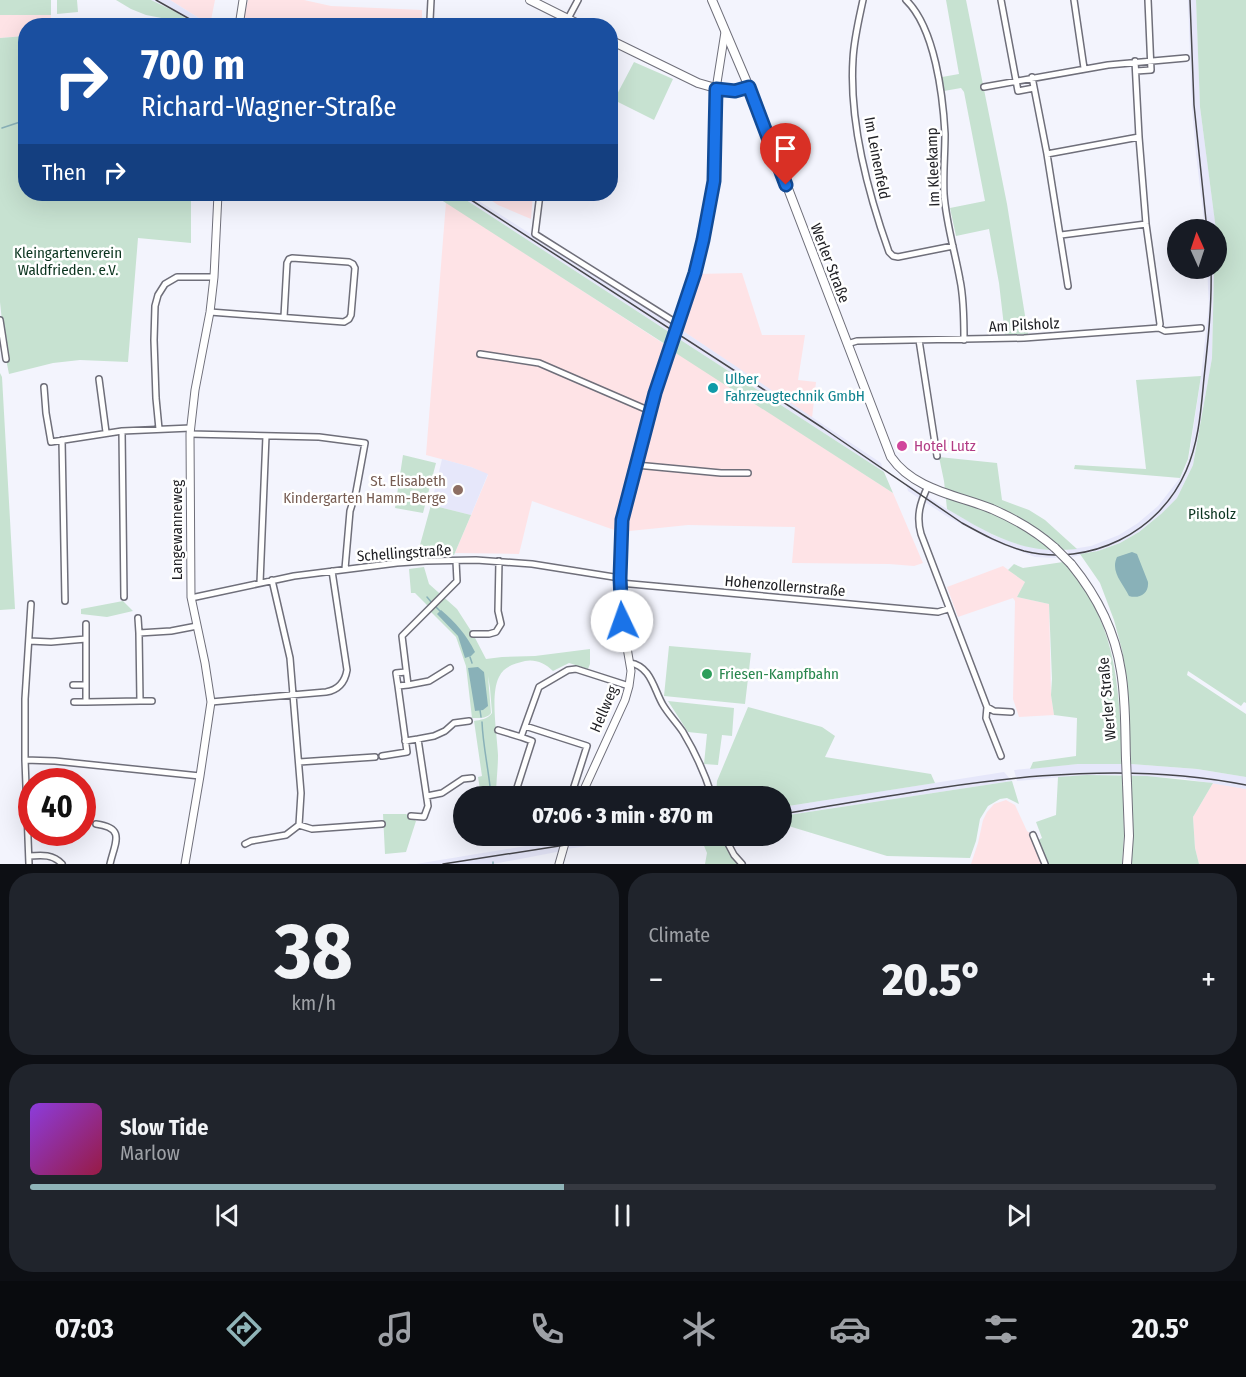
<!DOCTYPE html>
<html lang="en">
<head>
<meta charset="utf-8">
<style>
	body { margin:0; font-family:"Fira Sans Condensed",sans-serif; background:#20242c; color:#f1f3f6; height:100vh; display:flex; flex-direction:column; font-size:22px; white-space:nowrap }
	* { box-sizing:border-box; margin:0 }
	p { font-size:20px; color:#9ea1a6 }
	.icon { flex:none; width:33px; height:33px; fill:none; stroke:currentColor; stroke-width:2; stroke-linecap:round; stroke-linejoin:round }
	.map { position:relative; height:864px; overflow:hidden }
	.details { display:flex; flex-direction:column; gap:9px; padding:9px; background:#0d0f14; flex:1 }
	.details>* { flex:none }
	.guide { position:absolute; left:18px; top:18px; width:600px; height:183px; border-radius:24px; box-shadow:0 6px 24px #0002; background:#1a4fa0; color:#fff; overflow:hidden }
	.needle { width:39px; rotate:357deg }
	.buttons { position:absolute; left:1167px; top:219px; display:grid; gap:12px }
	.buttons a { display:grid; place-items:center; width:60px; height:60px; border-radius:50%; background:#171b24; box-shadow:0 6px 24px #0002; font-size:30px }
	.speed { position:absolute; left:18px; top:768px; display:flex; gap:12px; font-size:30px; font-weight:700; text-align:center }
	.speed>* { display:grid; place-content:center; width:78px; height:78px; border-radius:50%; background:#171b24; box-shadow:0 6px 24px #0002; line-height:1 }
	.speed .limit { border:9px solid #d22; background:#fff; color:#111 }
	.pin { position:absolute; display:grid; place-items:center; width:51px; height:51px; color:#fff; margin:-62px -26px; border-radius:50% 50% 50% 0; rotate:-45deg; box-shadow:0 0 6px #0007 }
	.pin .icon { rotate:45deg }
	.me { position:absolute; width:66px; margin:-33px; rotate:357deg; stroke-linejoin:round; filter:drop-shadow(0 0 4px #0008) }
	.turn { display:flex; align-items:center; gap:21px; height:126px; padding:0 24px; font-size:27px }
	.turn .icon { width:78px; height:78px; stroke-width:2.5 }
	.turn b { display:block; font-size:42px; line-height:51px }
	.then { display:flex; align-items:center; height:57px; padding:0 24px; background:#0003; gap:12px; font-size:22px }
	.big { font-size:45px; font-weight:800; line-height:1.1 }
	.details .tile { flex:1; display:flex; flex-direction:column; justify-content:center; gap:9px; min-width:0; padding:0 21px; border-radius:24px; background:#20242c }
	.details .dial { align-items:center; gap:0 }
	.dial b { font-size:78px; line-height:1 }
	.song { display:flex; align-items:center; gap:18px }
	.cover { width:72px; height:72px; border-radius:9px; background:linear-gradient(135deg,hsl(270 70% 55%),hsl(340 70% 35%)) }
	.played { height:6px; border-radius:3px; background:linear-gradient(90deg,#8fb4b8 45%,#363941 45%) }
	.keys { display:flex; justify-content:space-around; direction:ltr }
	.heat { display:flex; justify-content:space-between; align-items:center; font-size:33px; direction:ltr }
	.details .tiles { flex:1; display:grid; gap:9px; grid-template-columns:1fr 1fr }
	.tile:last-child { grid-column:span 2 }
	.trip { position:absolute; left:453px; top:786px; width:339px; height:60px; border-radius:30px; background:#171b24; box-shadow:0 6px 24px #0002; font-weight:800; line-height:60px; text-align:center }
	.tab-bar { display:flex; height:96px; justify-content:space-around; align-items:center; background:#090b0e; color:#9ea1a6 }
	.tab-bar .icon { width:42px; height:42px }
	.tab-bar .selected { color:#8fb4b8 }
	.tab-bar b { font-size:27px; color:#f1f3f6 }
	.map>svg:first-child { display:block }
</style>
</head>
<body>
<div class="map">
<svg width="1246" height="864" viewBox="0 0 1246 864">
	<rect width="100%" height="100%" fill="#f3f4fd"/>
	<path fill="#fee3e6" d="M170 0H215L210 25Z
		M248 0H304L331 6 422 10V25L242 26Z
		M0 15H51V25L26 26 25 36 0 38Z
		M482 194H533L531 219 498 205Z
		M446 202 893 493 923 563 914 566 889 564 792 563 795 527 688 525 620 532 532 501 519 554 455 553 488 475 471 467 426 455Z
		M742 273 762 335H805L798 380 816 382 812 418 680 329 696 274Z
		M1003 566 1025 582 1017 597 1049 604 1051 695 1054 715 1019 717 1013 699 1015 601 1013 598 958 617 947 587Z
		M1213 783 1246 789V864H1199L1195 848 1193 817Z
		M1006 800 1015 805 1027 831 1033 835 1042 864H971L978 843 983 820 987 812 994 804Z"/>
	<path fill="#e6e7fa" d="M151 0H170L210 25H197L174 11Z
		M1188 0H1196L1200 107 1216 229H1205L1196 154 1192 108Z
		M457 194H468L672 324 669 332Z
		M1207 269H1214L1212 358 1193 465 1177 498 1161 514 1139 532 1120 543 1098 551 1072 557 1066 550 1091 546 1119 535 1138 523 1158 506 1180 478 1185 469 1189 458 1201 376 1209 305Z
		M680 329 881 463 884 472 676 337Z
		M442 459 471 467 488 474 471 515 431 505Z
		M906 483 947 509 993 535 1020 545 1050 550 1057 558 1035 557 993 541 948 517 908 491Z
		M1078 764H1123V775L1075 776 1017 781 1014 770Z
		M1131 764 1197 769 1246 777V789L1180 778 1129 776Z
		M1004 772 1012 781 782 816V807Z
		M592 836H658L566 849 569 839Z
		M562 840V851L493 864H416Z"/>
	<path fill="#c7e2d1" d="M0 0H51V15H0Z
		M57 0H77L78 12 57 14Z
		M116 0H151L174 11 197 25H185L177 21 146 15 131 9Z
		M946 0H966L1007 204 1028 334 1005 335 999 283 989 229 956 236 950 208 985 201 964 92 961 88 944 91 942 77 959 74Z
		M1196 0H1246V703L1244 702 1241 706 1188 671 1187 675 1246 714V777L1197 769 1131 764 1127 679 1122 650 1114 620 1100 583 1080 554 1098 551 1120 543 1139 532 1161 514 1177 498 1193 465 1212 358 1214 269 1216 268V230L1200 107Z
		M25 36 26 194H191V243L138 238 128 362 80 360 53 363 9 374 6 359 0 302V38Z
		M634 62 673 79 654 120 614 100Z
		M432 194H457L669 332 665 344Z
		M676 337 884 472 893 493 671 350Z
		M0 373 2 377 15 609 0 610Z
		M1201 376 1188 459 1180 478 1074 469 1075 465 1146 469 1136 380Z
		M403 455 436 463 423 513 395 508Z
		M939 457 997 463 1002 500 1029 510 1045 520 1077 549C1023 555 991 535 947 509L944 481Z
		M431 505 471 515 454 555 417 556Z
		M1063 562C1119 624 1118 685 1123 764H1078L1030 769 1033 762 1076 756 1077 718 1054 715 1051 695 1052 679 1049 604 1017 597 1025 582 1008 570 1014 564 1023 568Z
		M424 567 429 584 457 609 473 634 486 659 502 657 535 656 590 649V664L588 669 569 663 553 671C545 663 535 659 525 661 514 664 504 666 499 677 490 694 497 734 498 755 498 769 496 783 496 796H481L478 777 482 776 474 721C480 720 488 719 492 713L490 688 488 676 491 713C487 719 478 718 472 718L466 666 456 637 429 610 430 608 415 593H411L409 569Z
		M123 601 133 611 107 617 81 614V609Z
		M669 646 751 653 745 704 664 696Z
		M668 701 734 708 732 736 722 735 718 765 704 764 707 734 688 732Z
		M748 707 822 727 835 736 825 757 931 774 935 783 782 807V796H715H716L717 781Z
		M1087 775 1147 776 1213 783 1193 817 1195 848 1199 864H1130L1123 781 1124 836 1122 864H1049L1038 840 1042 838 1036 822 1056 815 1058 777Z
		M1012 781 1019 804 1007 798 1000 799 988 806 980 819 976 841 970 858 887 856 782 824V816Z
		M383 814H406L416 821 406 852 385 854Z
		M700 836H721L735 858 740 864H705L707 853Z"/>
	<path fill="#89b1b8" d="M1132 552 1137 554 1148 582C1149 594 1139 599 1129 596 1123 583 1110 572 1117 557Z
		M441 610C456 623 466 634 475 652L471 656 465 658 458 636 437 614Z
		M478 667 484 672 488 706 483 710 475 711 468 668Z"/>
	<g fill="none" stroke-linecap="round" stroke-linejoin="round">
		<path stroke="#89b1b8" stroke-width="1.5" d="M2 128 26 120
			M427 597 432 603
			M435 606 440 611
			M470 657 472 663
			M480 710 481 717
			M482 722C483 747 489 771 491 796
			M490 837V836
			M493 862V864"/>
		<g stroke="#6f6f7a" stroke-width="8">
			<path id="minor" d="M863 0C859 19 854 39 853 59 849 121 868 193 889 252L893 256 898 257 953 246
				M906 0C935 28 943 96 945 134 945 154 943 174 944 194 946 223 955 252 960 280 964 299 964 320 964 340
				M1001 0 1018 91 1034 88
				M1074 0 1084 68
				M430 20 431 0
				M564 26 578 0
				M1135 61 1139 137 1146 224 1160 324 1159 328
				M1136 71 1151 70 1148 0
				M1032 77 1047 154 1068 286
				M984 87 1108 65 1186 58
				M1047 154 1139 137
				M540 194 535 234 678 324
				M1061 235 1146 224
				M210 312 344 322 349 319 351 315 355 268 353 264 349 262 292 258 289 259 287 263 284 317
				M0 320 6 359
				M919 340 937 456
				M847 344 857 341 1024 338 1159 328 1165 331 1201 328
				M480 354 539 363 650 411
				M99 379 106 432
				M44 387 46 413 51 442 122 431 191 428
				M159 429 156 398 154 340 155 306 158 295 165 284 177 277H214
				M122 431 124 597
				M190 434 319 437 365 443 356 492 350 511 345 569
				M62 440 65 601
				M636 465 721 473H748
				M928 486C920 503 916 516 921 534L987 707 986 718 1001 756
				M272 580 290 658 301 793 299 825
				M260 583 266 436
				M620 583 938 612 948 609
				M191 598 294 576 397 563 426 561 476 560 532 564 620 578
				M138 618 139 633
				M473 634H489L496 632 501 624 498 611 499 561
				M86 639V624
				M29 641 51 642 86 639V702L140 701 139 633 171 631 197 626
				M630 663C651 666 654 690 663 705 669 715 677 723 683 732 695 752 705 774 712 796
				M73 685H86
				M408 685 429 681 450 668
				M398 686 396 673 406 672
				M140 701H152
				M74 702H86
				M211 702 326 692C338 690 345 682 347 670L332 571
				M987 707 994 711 1011 712
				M525 726 587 746 571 796
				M498 730 521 737
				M418 739 434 736 445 731 454 723 469 721
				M405 741 418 739 428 806 424 817 411 816
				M382 756 407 752 398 686 408 685 402 636 457 581 456 561
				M25 760 55 761 200 776
				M299 762 375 757
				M427 796 442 793 463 779 472 778
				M518 796 515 794 532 741 521 737 539 687 568 670 576 669 629 686
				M96 824C126 828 115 842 110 864
				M1033 835 1045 864
				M724 836 734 855 742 864
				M245 844 251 841 286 835 299 825 312 829 382 824
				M29 856C42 855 53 854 62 864
				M29 864 25 760V699L31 604"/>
		</g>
		<g stroke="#6f6f7a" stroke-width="9">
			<path id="tertiary" d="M239 26 243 0
				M581 796 625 700 629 686 631 671 620 607 622 521 655 393 695 273 711 205 714 181 715 154 716 89 725 32
				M185 864 200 776 211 702 205 663 191 597 190 434 195 390 210 312 214 277 218 194
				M559 864 567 836"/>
		</g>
		<g stroke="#6f6f7a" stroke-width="10">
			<path id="secondary" d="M712 0 749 87"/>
		</g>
		<g stroke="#6f6f7a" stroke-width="10">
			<path id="primary" d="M530 0 582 26
				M610 40 698 83 726 91H735L749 87 891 457C914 490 957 495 992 509 1015 519 1036 531 1055 548
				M1071 564C1097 596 1115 631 1121 671 1126 700 1125 730 1126 759
				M1127 783 1129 836 1127 864"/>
		</g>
		<use href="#minor" stroke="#fff" stroke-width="5"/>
		<use href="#tertiary" stroke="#fff" stroke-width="7"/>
		<use href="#secondary" stroke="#fff" stroke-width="8"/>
		<use href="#primary" stroke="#fff" stroke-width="8"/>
		<path stroke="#47474c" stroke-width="1.5" d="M156 0 202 26
			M1190 0 1194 105 1207 230
			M462 194 823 428 962 523C982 534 1002 545 1024 551 1089 567 1159 533 1186 471 1199 442 1201 409 1204 378 1208 341 1212 305 1211 268
			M782 814C935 789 1091 754 1246 785
			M617 840 643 836
			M443 864 623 836"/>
		<g stroke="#6f6f7a" stroke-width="10" stroke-linecap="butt">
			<path id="primary-bridge" d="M1055 548 1071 564
				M1126 759 1127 783"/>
		</g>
		<use href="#primary-bridge" stroke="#fff" stroke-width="8"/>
	</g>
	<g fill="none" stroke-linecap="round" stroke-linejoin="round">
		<g stroke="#114b97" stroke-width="15">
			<path id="route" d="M622 621 620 578 622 520 655 393 695 273 703 240 714 181 716 89 735 91 749 87 786 185"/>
		</g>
		<use href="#route" stroke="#1a73e8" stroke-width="10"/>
	</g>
	<circle fill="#0f9aa8" stroke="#fff" stroke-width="2" cx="713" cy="388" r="6"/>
	<circle fill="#d1479c" stroke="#fff" stroke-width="2" cx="902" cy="446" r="6"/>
	<circle fill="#8d6e63" stroke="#fff" stroke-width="2" cx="458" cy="490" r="6"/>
	<circle fill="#2e9e5b" stroke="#fff" stroke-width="2" cx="707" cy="674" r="6"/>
	<g text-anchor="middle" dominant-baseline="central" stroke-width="5" stroke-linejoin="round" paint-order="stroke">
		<g font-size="15" fill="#212125" stroke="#fff">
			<text transform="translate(877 158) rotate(79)">Im Leinenfeld</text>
			<text transform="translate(933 167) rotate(-92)">Im Kleekamp</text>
			<text transform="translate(830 263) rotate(69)">Werler Straße</text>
			<text transform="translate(1024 325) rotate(-3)">Am Pilsholz</text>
			<text transform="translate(177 530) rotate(-90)">Langewanneweg</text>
			<text transform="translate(404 553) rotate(-4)">Schellingstraße</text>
			<text transform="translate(785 586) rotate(5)">Hohenzollernstraße</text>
			<text transform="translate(1107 699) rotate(-95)">Werler Straße</text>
			<text transform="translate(604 709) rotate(-67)">Hellweg</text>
		</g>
		<g font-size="15" fill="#0c3520" stroke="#fff">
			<text x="68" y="253">Kleingartenverein<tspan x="68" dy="17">Waldfrieden. e.V.</tspan></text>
			<text x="1212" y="514">Pilsholz</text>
		</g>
		<g font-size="15" fill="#0d838f" stroke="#fff" text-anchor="start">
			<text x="725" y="379">Ulber<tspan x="725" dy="17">Fahrzeugtechnik GmbH</tspan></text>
		</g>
		<g font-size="15" fill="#b23c85" stroke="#fff" text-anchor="start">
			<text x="914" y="446">Hotel Lutz</text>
		</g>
		<g font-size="15" fill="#785e54" stroke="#fff" text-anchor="end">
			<text x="446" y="481">St. Elisabeth<tspan x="446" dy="17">Kindergarten Hamm-Berge</tspan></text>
		</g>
		<g font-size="15" fill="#27864d" stroke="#fff" text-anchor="start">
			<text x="719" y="674">Friesen-Kampfbahn</text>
		</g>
	</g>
</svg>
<div class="buttons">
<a><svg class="needle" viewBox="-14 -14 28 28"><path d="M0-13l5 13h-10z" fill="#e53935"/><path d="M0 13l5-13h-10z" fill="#9ea1a6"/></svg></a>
</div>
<div class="speed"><div class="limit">40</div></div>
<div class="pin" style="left:786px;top:185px;background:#d93025"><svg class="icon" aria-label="arrive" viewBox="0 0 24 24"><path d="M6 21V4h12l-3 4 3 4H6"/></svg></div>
<svg class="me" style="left:622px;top:621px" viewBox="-20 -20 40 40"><circle r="19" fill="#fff"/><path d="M0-13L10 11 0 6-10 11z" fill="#1a73e8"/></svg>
<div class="trip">07:06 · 3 min · 870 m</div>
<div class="guide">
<div class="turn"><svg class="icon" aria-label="right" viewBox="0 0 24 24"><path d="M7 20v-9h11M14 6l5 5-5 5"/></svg><div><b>700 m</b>Richard-Wagner-Straße</div></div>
<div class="then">Then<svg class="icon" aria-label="right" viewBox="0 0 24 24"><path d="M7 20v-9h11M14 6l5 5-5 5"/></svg></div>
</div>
</div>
<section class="details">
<div class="tiles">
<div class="tile dial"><b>38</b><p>km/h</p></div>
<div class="tile"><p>Climate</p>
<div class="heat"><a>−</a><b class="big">20.5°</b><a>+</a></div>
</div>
<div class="tile">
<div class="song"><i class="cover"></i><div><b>Slow Tide</b><p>Marlow</p></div></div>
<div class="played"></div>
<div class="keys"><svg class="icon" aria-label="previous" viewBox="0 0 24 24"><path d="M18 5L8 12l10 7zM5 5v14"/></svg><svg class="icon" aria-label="pause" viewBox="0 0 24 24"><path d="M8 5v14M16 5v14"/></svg><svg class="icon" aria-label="next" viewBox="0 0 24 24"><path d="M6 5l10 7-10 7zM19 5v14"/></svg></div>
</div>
</div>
</section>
<nav class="tab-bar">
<b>07:03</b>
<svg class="icon selected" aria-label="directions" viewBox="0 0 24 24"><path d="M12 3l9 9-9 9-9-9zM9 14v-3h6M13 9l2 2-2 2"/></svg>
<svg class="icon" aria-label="music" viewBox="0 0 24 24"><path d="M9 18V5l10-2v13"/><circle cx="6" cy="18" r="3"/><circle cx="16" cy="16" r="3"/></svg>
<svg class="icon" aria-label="phone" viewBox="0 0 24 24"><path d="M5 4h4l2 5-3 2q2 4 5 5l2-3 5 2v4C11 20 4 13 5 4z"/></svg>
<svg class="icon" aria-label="climate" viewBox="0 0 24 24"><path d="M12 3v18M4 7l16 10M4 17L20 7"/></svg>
<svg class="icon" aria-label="car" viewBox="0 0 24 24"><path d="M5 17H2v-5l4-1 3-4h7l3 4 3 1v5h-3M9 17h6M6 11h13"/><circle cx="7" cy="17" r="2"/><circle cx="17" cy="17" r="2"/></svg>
<svg class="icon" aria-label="filters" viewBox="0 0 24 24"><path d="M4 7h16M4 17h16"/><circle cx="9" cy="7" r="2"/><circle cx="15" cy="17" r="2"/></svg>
<b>20.5°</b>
</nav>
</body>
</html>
